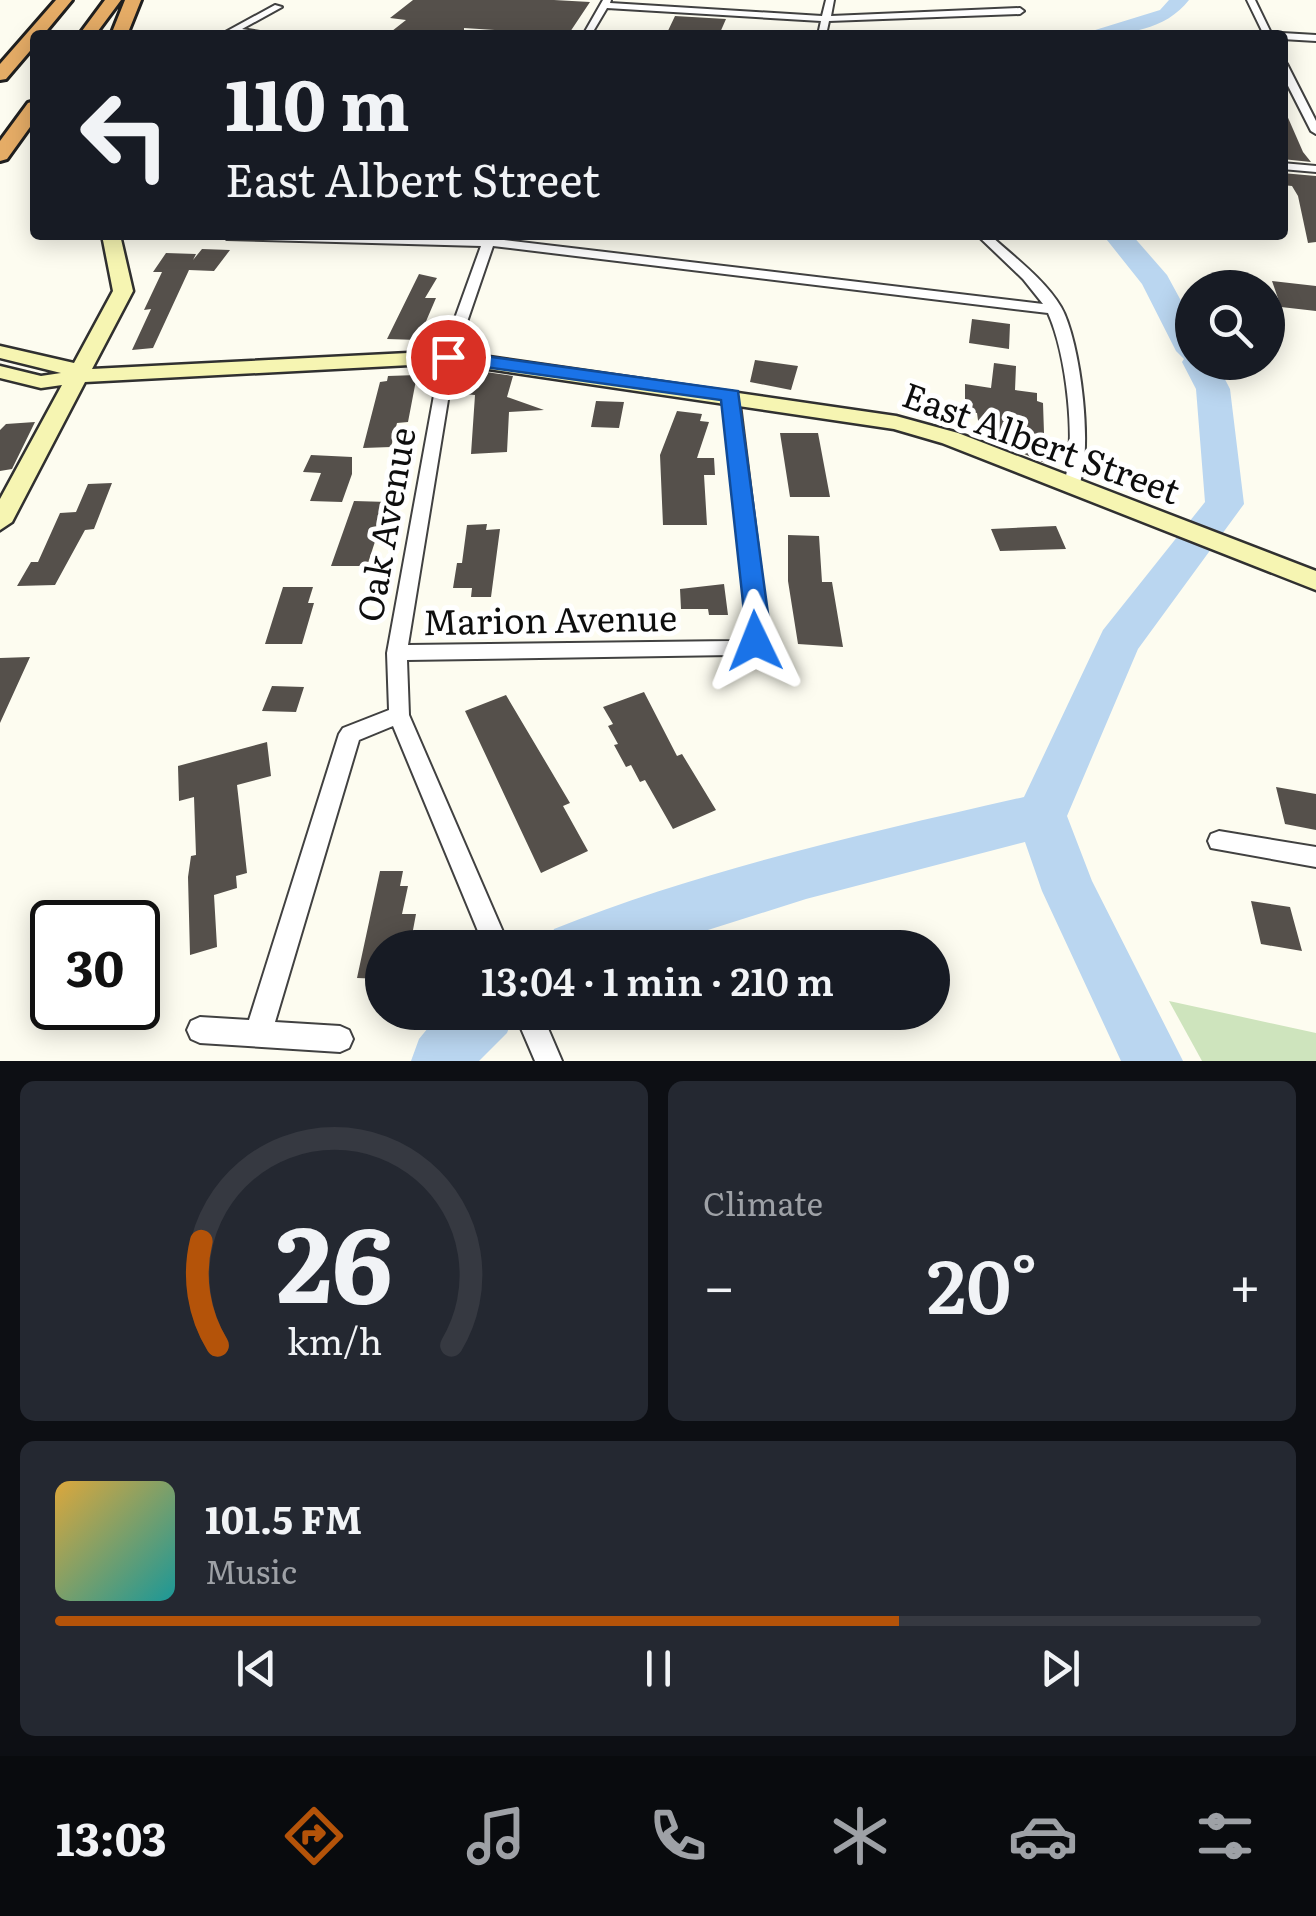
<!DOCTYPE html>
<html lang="en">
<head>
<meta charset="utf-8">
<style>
	body { margin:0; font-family:Literata,serif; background:#242831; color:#f1f3f6; height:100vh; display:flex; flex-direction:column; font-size:38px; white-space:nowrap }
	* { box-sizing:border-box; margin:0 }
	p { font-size:32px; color:#9ea1a6 }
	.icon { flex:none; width:55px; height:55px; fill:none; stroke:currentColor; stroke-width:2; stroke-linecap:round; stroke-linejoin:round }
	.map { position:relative; height:1061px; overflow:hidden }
	.panel { display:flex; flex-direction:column; gap:20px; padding:20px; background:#0d0f14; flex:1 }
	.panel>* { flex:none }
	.hud { position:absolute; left:30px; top:30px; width:1258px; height:210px; border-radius:10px; box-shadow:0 5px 25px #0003; background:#171b24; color:#f1f3f6; overflow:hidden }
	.fabs { position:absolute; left:1175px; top:270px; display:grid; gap:20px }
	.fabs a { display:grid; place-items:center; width:110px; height:110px; border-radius:50%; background:#171b24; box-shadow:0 5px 25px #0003; font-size:50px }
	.speed { position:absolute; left:30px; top:900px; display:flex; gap:20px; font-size:50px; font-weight:700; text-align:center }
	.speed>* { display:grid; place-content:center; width:130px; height:130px; border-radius:50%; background:#171b24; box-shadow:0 5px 25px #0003; line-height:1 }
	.speed .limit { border:5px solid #111; border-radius:15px; background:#fff; color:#111 }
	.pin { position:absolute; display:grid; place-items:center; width:85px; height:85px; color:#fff; margin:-42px; border:5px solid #fff; border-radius:50%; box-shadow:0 2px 10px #0007 }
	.me { position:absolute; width:110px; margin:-55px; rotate:358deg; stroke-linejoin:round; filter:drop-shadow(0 0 8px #0008) }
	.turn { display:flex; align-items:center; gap:35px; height:210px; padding:0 30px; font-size:45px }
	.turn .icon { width:130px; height:130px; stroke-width:2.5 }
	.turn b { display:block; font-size:70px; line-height:85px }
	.big { font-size:75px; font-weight:600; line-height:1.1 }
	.panel .tile { flex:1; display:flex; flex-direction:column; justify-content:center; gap:15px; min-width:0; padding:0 35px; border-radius:15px; background:#242831 }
	.panel .dial { align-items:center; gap:0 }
	.dial svg { height:260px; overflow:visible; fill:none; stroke:#363941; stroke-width:7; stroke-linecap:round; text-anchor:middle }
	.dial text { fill:#f1f3f6; stroke:none }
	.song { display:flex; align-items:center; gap:30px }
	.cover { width:120px; height:120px; border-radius:15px; background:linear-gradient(135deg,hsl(40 70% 55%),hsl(180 70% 35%)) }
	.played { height:10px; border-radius:5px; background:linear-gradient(90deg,#b45309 70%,#363941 70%) }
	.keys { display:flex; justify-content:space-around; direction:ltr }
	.heat { display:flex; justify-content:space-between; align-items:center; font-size:55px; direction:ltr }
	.panel .tiles { flex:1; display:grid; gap:20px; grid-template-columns:1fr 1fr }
	.tile:last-child { grid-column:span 2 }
	.trip { position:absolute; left:365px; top:930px; width:585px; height:100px; border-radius:50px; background:#171b24; box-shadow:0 5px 25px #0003; font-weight:600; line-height:100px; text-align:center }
	.tabs { display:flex; height:160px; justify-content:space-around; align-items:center; background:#090b0e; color:#9ea1a6 }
	.tabs .icon { width:70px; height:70px }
	.tabs .selected { color:#b45309 }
	.tabs b { font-size:45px; color:#f1f3f6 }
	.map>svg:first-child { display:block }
</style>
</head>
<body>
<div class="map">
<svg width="1316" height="1061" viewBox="0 0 1316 1061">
	<rect width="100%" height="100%" fill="#fdfcf0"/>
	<path fill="#cee4bd" d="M1169 1001 1316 1033V1061H1202Z"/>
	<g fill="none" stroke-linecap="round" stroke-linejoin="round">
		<path fill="#bad6f0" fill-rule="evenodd" d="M1169 0H1189C1166 30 1125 35 1089 35L1092 31 1160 10Z
			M1103 235H1132L1167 275 1192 321V362H1216L1230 389 1244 504 1138 649 1067 816 1092 881 1183 1061H1121L1042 891 1025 842 806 899 651 948H546L554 929C705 869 866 833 1024 797L1103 630 1205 502 1196 389 1182 362 1184 359 1176 351 1142 284Z
			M441 1012H515L507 1033 479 1061H411L419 1039Z"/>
	</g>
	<path fill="#55504b" d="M413 0H554L590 2 568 35 464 28V35H387L406 20 390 18Z
		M675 16 726 19 719 35H666Z
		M1282 104 1303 152 1311 162 1282 159Z
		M1282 173 1316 176V242L1308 243 1298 196 1292 186 1282 185Z
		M202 249 230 250 214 271 189 270 153 348 132 350 151 309 144 310 162 272H153L166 253 196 254 193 260Z
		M419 274 437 278 425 298H436L418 340 387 339Z
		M1272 281 1316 286V311L1281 307Z
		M972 319 1010 324 1009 349 969 343Z
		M755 360 798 366 791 390 750 382Z
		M994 363 1016 366 1015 390 1037 393V401L1043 403 1045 463 980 435 977 413 965 411V384L991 388Z
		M472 370 513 376 507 397 544 410 509 412 507 452 471 454 475 395 464 394Z
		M417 375 408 422 397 423 391 447 363 448 380 382 387 381 388 376Z
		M596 401 624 402 619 428 591 427Z
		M677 411 702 414 700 421 709 422 697 458H714L715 475H704L707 525H663L660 455Z
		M35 422 12 469 0 471V430L6 424Z
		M780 433H818L830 497H790Z
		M311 455 352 457V474L342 502 310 501 321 473 303 472Z
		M112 483 94 529 85 530 55 585 17 586 31 562H38L60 513 76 512 88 484Z
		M354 501 388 502 367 566H331Z
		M487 524 486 530 500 529 491 597H471L472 588H453L457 563H462L467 525Z
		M1056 526 1066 549 1000 551 991 529Z
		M788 535 819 536 822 582H832L843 647 798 644 788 581Z
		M724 584 728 615H709L708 609H681L680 589Z
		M283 587H313L308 603H314L302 644H265Z
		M30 657 0 723V658Z
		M272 686 304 687 296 712 262 711Z
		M644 692 677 756 682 754 716 810 673 829 645 780 640 782 631 765 626 767 614 745 618 744 608 726 613 724 603 707Z
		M506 695 570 803 563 806 588 851 541 873 465 711Z
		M267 742 271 776 237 785 247 873 236 876 237 888 214 895 217 947 190 955 188 877 191 856 196 855 194 797 179 801 178 766Z
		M1276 787 1316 794V830L1285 824Z
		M380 871H403L400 886H408L402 914H416L410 946 382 948V979L357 978Z
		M1251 901 1290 907 1302 951 1261 944Z"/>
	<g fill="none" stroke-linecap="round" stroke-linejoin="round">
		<g stroke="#414141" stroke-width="4">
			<path id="street" d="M603 0H611L610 3 822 16 826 0H834L831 16 1020 8 1024 11 1020 14 829 21 826 35H818L821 21 607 8 591 35H583Z
				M1247 0H1255L1272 35H1264Z
				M275 5 282 7 242 29 278 35H220Z
				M1282 33 1316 35V41L1282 39V35H1278Z
				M1282 61 1287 64 1316 121V134L1311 131 1282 74Z
				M1282 163 1316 166V172L1282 169Z
				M221 235 484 238 485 235H497L496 239 1043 304 1023 279 977 235H990C1014 257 1045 280 1061 307 1080 339 1095 456 1077 490L1071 491 1063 486C1078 445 1066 353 1048 313L493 246 455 357 408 645 732 641 746 636 747 621 723 396 731 391 739 396 767 621 762 646 732 655 407 660 409 715 510 948H485L393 726 359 740 275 1022 340 1026 349 1030 353 1039 349 1048 340 1052 200 1043 191 1039 187 1030 191 1021 200 1017 249 1020 339 734 343 728 389 710 387 653 441 357 481 246 227 239Z
				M1219 831 1316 847V867L1211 848 1208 841 1211 834Z
				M514 1012H541L562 1061H535Z"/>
		</g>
		<g stroke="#303030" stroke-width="5">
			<path id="secondary" d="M102 235H120L133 291 92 369 448 351 896 416 958 433 1316 571V590L942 443 894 429 448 363 85 382 12 522 0 530V499L62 385 41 388 0 378V366L41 376 61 373 0 358V346L74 363 113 291Z"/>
		</g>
		<g stroke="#1f1f1f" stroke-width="6">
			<path id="highway" d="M56 0H72L43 35H35V45L6 79 0 80V64Z
				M105 0H121L95 35H79Z
				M125 0H141L127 35H111Z
				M35 101V120L7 159 0 161V141L28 103Z"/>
		</g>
		<use href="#street" fill="#fff" fill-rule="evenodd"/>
		<use href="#secondary" fill="#f6f5b2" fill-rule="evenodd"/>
		<use href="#highway" fill="#e5ac66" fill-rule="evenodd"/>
	</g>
	<path fill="#1a73e8" stroke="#114b97" stroke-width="2.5" d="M448 351 738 391 769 621 764 648H746L742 641 745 621 721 400 441 361 439 357Z"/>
	<g text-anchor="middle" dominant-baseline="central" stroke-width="10" stroke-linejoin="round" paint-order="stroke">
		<g font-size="35" fill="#0e0e0e" stroke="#fff">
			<text transform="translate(1042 441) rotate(20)">East Albert Street</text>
			<text transform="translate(384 524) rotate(-80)">Oak Avenue</text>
			<text transform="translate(550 618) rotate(-1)">Marion Avenue</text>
		</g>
	</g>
</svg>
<div class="fabs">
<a><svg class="icon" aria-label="search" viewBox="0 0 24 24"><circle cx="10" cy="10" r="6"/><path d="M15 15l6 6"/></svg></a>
</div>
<div class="speed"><div class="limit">30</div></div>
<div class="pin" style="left:448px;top:357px;background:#d93025"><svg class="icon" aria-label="arrive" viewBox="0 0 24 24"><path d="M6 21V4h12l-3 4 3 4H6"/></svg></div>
<svg class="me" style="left:755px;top:641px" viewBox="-20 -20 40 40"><path d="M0-17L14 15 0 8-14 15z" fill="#1a73e8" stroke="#fff" stroke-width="4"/></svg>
<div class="trip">13:04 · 1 min · 210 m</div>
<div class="hud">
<div class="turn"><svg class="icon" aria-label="left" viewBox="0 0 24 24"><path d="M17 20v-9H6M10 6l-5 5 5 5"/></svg><div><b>110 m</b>East Albert Street</div></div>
</div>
</div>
<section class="panel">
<div class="tiles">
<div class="tile dial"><svg viewBox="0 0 100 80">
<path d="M14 69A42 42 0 1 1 86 69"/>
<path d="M14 69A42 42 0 0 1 9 37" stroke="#b45309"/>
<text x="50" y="56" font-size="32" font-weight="700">26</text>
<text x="50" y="72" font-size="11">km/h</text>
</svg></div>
<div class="tile"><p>Climate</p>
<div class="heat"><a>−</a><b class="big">20°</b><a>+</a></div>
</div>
<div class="tile">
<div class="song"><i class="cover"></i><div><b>101.5 FM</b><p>Music</p></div></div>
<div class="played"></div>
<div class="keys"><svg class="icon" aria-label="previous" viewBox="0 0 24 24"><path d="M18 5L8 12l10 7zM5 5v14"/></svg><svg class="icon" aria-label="pause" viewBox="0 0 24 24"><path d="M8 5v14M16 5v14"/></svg><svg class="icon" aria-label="next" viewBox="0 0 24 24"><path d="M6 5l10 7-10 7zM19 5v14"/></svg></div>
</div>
</div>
</section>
<nav class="tabs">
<b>13:03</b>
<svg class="icon selected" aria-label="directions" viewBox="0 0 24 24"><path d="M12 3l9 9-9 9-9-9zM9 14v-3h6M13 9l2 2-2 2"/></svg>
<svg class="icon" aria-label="music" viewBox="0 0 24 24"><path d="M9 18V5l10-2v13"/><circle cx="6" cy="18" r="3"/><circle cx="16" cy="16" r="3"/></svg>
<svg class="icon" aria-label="phone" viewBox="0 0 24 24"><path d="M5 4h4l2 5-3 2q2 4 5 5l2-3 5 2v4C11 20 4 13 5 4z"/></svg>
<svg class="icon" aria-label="climate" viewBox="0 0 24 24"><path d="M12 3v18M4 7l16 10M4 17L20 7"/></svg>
<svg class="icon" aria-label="car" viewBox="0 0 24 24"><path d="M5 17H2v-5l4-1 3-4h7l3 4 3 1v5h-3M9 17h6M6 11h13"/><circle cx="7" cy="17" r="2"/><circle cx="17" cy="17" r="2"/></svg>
<svg class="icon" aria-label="filters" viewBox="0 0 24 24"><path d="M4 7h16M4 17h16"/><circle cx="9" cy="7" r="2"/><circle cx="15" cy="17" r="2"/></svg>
</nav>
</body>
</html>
